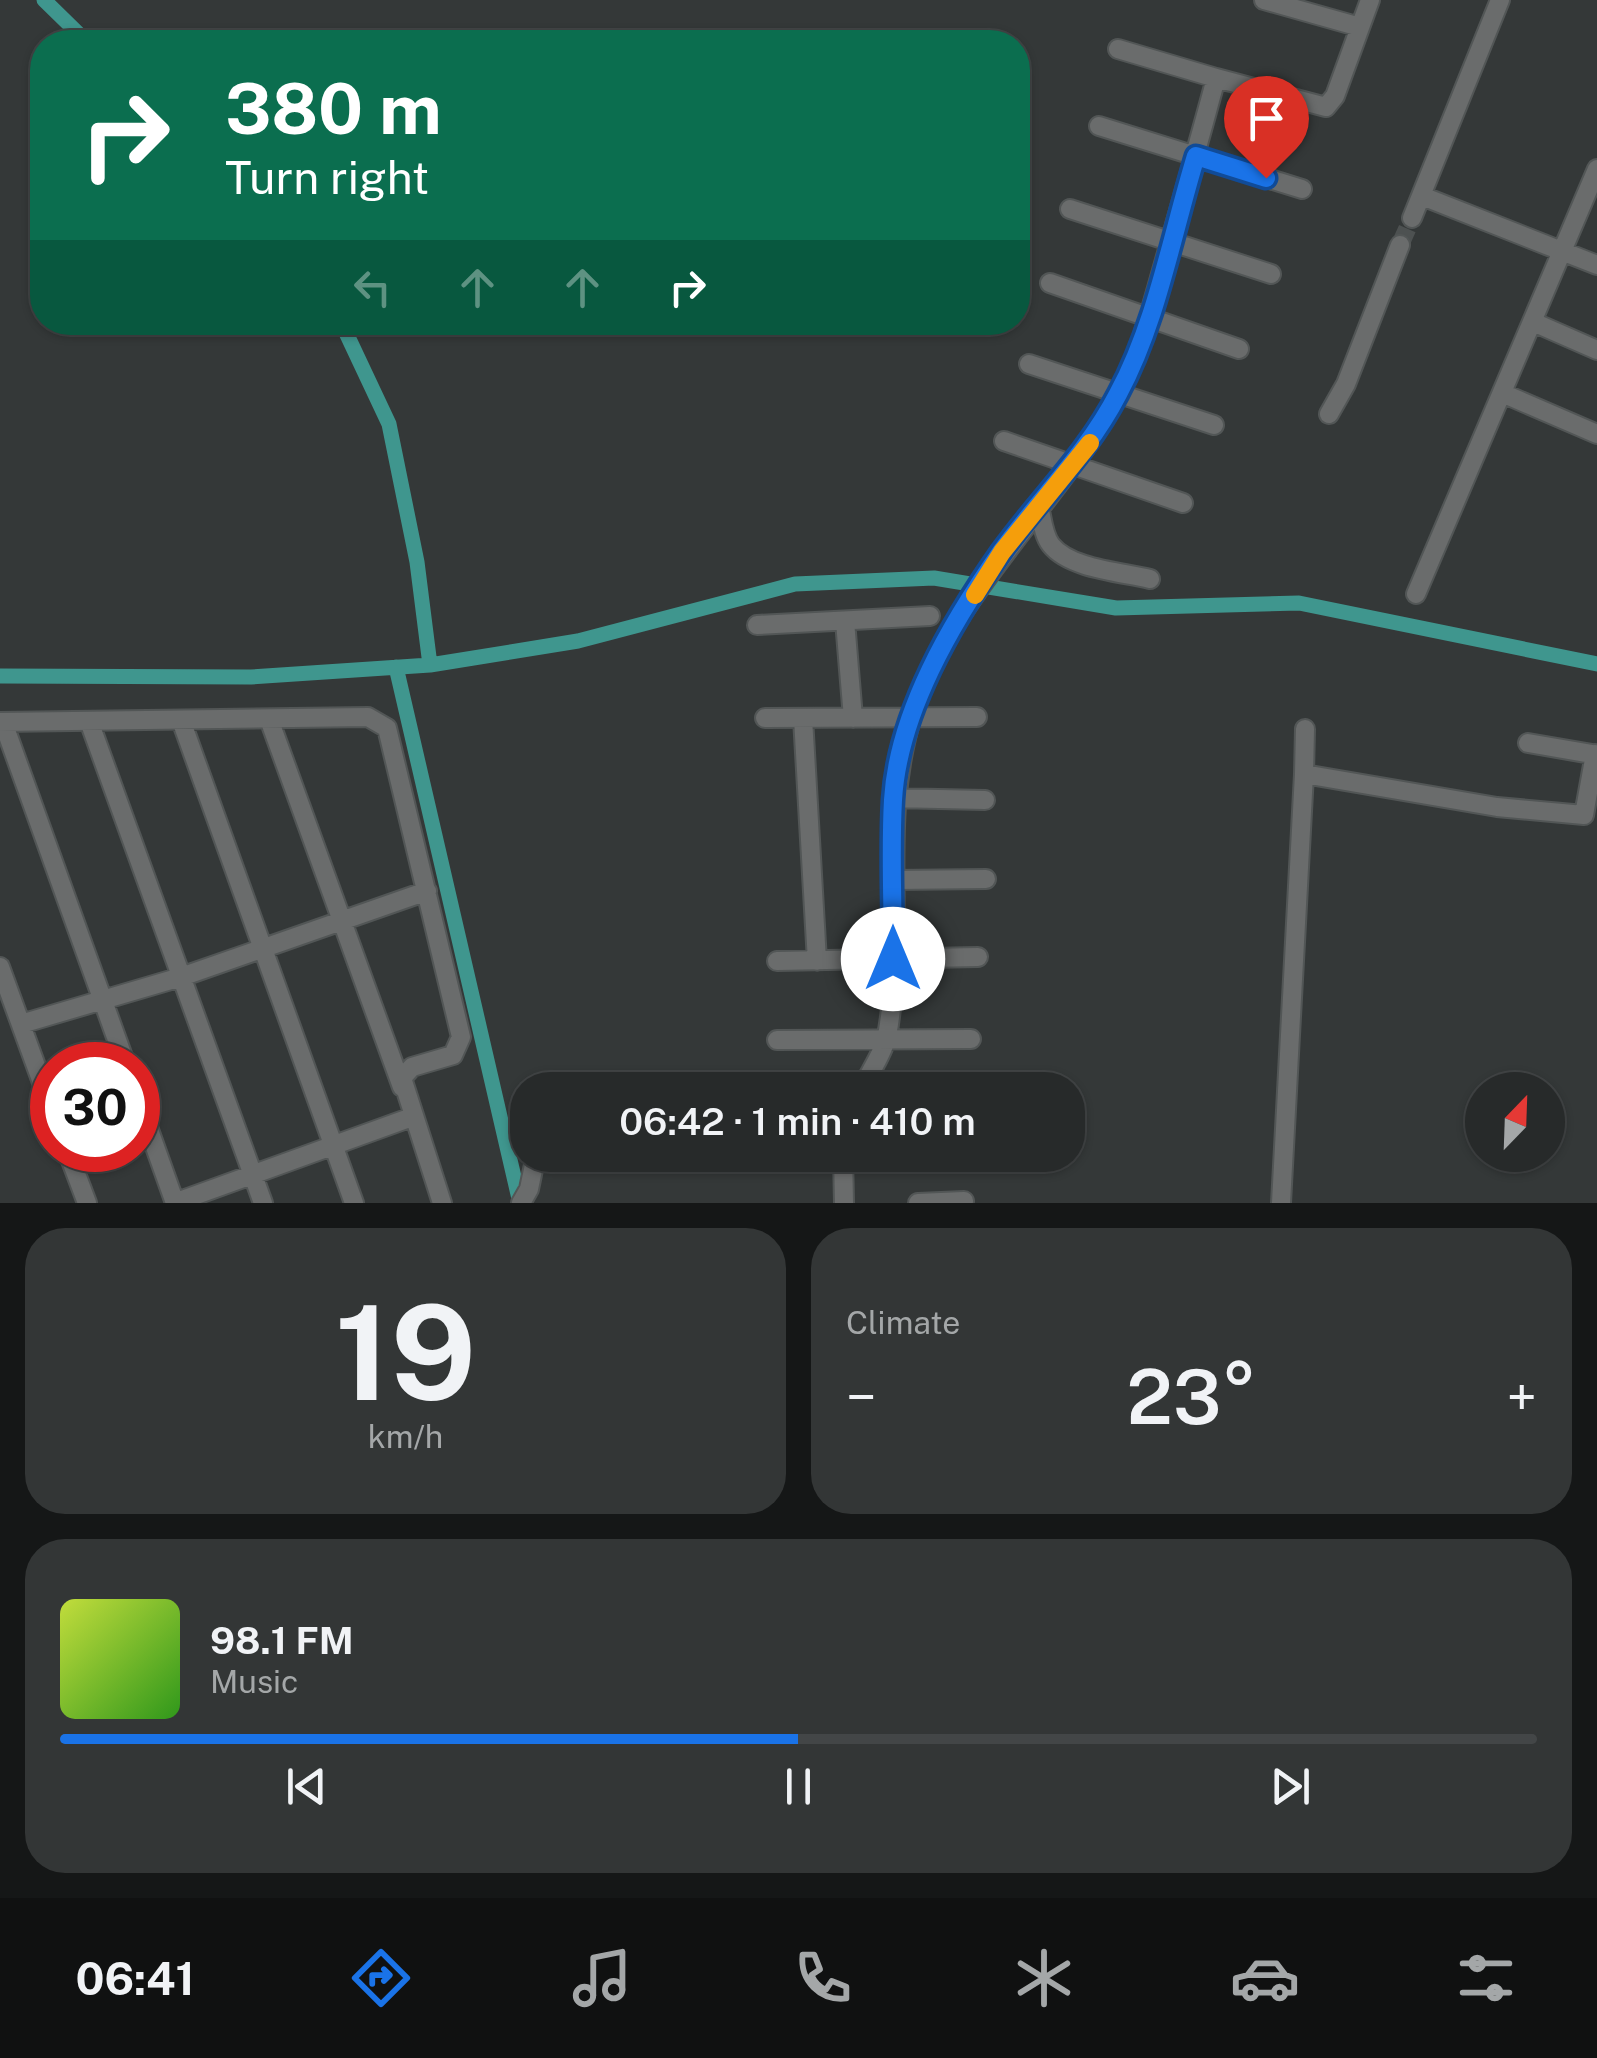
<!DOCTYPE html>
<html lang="en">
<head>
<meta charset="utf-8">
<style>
	body { margin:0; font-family:"Public Sans",sans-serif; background:#333636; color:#f1f3f6; height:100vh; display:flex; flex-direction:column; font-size:38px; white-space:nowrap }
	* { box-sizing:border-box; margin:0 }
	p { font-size:32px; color:#a4a7a8 }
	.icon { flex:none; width:55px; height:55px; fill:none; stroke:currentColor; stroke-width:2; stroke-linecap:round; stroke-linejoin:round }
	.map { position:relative; height:1203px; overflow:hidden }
	.side { display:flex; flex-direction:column; gap:25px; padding:25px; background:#151717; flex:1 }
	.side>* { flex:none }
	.guide { position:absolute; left:30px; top:30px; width:1000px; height:305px; border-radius:40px; box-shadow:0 2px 8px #0004,0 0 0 2px #434647; background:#0b6e4f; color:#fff; overflow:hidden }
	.needle { width:65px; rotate:23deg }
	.tools { position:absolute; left:1465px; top:1072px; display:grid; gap:20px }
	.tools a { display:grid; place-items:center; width:100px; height:100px; border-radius:50%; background:#272a2a; box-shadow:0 2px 8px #0004,0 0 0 2px #434647; font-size:50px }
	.speed { position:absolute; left:30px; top:1042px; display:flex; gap:20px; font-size:50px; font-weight:700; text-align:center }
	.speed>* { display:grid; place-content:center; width:130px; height:130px; border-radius:50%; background:#272a2a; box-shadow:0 2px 8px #0004,0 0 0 2px #434647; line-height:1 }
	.speed .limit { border:15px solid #d22; background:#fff; color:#111 }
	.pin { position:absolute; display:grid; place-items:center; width:85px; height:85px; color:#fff; margin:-102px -42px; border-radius:50% 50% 50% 0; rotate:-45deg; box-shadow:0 0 10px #0007 }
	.pin .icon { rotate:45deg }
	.me { position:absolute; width:110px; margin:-55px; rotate:0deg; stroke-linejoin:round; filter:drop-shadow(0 0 8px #0008) }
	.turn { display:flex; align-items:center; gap:35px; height:210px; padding:0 30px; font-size:45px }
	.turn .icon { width:130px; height:130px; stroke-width:2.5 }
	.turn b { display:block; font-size:70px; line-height:85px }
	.lanes { display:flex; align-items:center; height:95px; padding:0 30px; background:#0003; justify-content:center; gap:50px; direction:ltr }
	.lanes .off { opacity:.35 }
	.big { font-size:75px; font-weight:600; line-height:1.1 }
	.side .widget { flex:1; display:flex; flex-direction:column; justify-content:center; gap:15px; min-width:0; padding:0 35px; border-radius:40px; background:#333636 }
	.side .dial { align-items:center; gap:0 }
	.dial b { font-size:130px; line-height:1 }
	.song { display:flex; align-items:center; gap:30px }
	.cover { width:120px; height:120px; border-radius:15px; background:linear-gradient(135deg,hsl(70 70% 55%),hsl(110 70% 35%)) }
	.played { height:10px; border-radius:5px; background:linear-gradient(90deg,#1a73e8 50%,#434647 50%) }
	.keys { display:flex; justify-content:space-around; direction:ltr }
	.heat { display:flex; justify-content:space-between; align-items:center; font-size:55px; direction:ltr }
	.side .tiles { flex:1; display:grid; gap:25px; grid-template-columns:1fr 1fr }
	.widget:last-child { grid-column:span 2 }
	.trip { position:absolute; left:510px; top:1072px; width:575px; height:100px; border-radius:40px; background:#272a2a; box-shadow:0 2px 8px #0004,0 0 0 2px #434647; font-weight:600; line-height:100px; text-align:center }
	.menu { display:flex; height:160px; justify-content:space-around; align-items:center; background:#101111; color:#a4a7a8 }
	.menu .icon { width:70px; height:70px }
	.menu .active { color:#1a73e8 }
	.menu b { font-size:45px; color:#f1f3f6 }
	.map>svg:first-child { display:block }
</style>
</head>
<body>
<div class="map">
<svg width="1597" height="1203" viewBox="0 0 1597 1203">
	<rect width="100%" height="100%" fill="#343838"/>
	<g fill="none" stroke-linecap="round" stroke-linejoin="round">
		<path stroke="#3f968e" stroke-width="15" d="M44 0 87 42
			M341 322 389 424 417 562 430 665
			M396 667 520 1203
			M0 676 251 677 430 665 578 641 795 584 934 578 1116 608 1299 603 1597 664"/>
		<path stroke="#4d5151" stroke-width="18" stroke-dasharray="18 9" stroke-linecap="butt" d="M1400 245 1412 218"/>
		<g stroke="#525656" stroke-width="22">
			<path id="minor" d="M1264 0 1360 27
				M1118 49 1216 78
				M1099 126 1302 189
				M1422 196 1597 265
				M1070 209 1271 274
				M1412 218 1500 0
				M1050 283 1239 349
				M1533 322 1597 350
				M1029 364 1214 425
				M1502 393 1597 434
				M1329 414 1346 384 1400 245
				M1004 441 1183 503
				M1039 506C1042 518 1043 535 1051 545 1070 569 1122 572 1150 579
				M1416 594 1597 169
				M845 621 853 718
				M757 625 930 616
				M765 718 977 717
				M803 718 817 961
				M269 719 402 1087
				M181 720 354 1203
				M89 721 263 1203
				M0 722 368 717 387 728 461 1037 453 1055 412 1067 402 1078 442 1203
				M3 722 126 1065
				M1528 743 1597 755
				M1304 774 1305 729
				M893 798 985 800
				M894 880 986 879
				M777 961 978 957
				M0 967 52 1110
				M21 1024 181 977 427 891
				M777 1040 971 1039
				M861 1090C869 1073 883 1054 887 1036 907 926 878 822 913 713 954 590 1057 506 1117 396 1140 355 1152 305 1165 260 1182 200 1200 139 1216 78L1326 107 1335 96 1370 0
				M138 1099 175 1203
				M67 1150 87 1203
				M843 1155 844 1203
				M174 1203 412 1117
				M521 1203 529 1189 536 1155
				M918 1203 964 1201
				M1281 1203 1304 774 1497 807 1584 815 1595 754"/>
		</g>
		<use href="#minor" stroke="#6a6c6c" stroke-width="18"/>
	</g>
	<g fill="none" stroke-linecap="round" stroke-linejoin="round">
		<g stroke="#114b97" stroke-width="25">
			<path id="route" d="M893 959C893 906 890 853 893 800 898 713 952 622 1001 552 1040 498 1087 454 1118 394 1157 322 1172 234 1196 156L1266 178"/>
		</g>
		<use href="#route" stroke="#1a73e8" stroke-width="18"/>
		<path stroke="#f59e0b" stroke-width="18" d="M975 595 1002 552 1090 443"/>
	</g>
</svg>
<div class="tools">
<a><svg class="needle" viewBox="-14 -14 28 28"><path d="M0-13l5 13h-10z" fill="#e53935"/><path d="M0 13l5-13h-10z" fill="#a4a7a8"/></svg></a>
</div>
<div class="speed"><div class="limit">30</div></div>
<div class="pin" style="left:1266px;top:178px;background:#d93025"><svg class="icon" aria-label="arrive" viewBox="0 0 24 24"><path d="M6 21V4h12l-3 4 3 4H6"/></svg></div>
<svg class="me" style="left:893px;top:959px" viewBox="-20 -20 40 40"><circle r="19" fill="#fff"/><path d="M0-13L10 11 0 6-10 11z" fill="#1a73e8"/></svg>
<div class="trip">06:42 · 1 min · 410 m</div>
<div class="guide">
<div class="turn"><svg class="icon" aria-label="right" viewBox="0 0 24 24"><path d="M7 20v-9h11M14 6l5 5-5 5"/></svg><div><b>380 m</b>Turn right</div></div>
<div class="lanes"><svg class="icon off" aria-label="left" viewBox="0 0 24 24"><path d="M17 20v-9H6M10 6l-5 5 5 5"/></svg><svg class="icon off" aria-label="ahead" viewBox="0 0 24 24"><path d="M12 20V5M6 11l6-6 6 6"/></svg><svg class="icon off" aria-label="ahead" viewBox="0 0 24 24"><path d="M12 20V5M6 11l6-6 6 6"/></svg><svg class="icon" aria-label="right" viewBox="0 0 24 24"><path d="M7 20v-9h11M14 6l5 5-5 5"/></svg></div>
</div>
</div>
<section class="side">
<div class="tiles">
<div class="widget dial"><b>19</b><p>km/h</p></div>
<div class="widget"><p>Climate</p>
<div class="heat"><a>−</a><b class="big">23°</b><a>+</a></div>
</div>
<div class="widget">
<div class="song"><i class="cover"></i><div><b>98.1 FM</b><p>Music</p></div></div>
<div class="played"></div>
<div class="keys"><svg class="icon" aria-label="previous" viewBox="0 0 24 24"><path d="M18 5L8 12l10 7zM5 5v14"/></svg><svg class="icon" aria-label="pause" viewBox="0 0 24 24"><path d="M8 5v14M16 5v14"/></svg><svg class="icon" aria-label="next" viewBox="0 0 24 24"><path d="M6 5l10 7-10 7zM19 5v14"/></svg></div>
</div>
</div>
</section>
<nav class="menu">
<b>06:41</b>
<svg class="icon active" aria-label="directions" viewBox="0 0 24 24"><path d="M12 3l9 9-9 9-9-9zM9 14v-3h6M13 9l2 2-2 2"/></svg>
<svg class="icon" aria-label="music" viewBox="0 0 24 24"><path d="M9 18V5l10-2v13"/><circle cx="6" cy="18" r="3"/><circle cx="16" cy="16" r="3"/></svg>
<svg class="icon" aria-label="phone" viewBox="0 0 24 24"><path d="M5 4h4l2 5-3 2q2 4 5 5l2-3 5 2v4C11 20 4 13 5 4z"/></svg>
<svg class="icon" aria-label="climate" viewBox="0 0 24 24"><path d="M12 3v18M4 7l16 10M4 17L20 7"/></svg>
<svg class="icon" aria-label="car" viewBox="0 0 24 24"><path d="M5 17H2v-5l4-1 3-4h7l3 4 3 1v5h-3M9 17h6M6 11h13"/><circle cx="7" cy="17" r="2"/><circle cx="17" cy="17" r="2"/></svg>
<svg class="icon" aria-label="filters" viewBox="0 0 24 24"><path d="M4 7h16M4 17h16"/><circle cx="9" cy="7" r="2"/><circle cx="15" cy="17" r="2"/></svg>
</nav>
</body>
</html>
